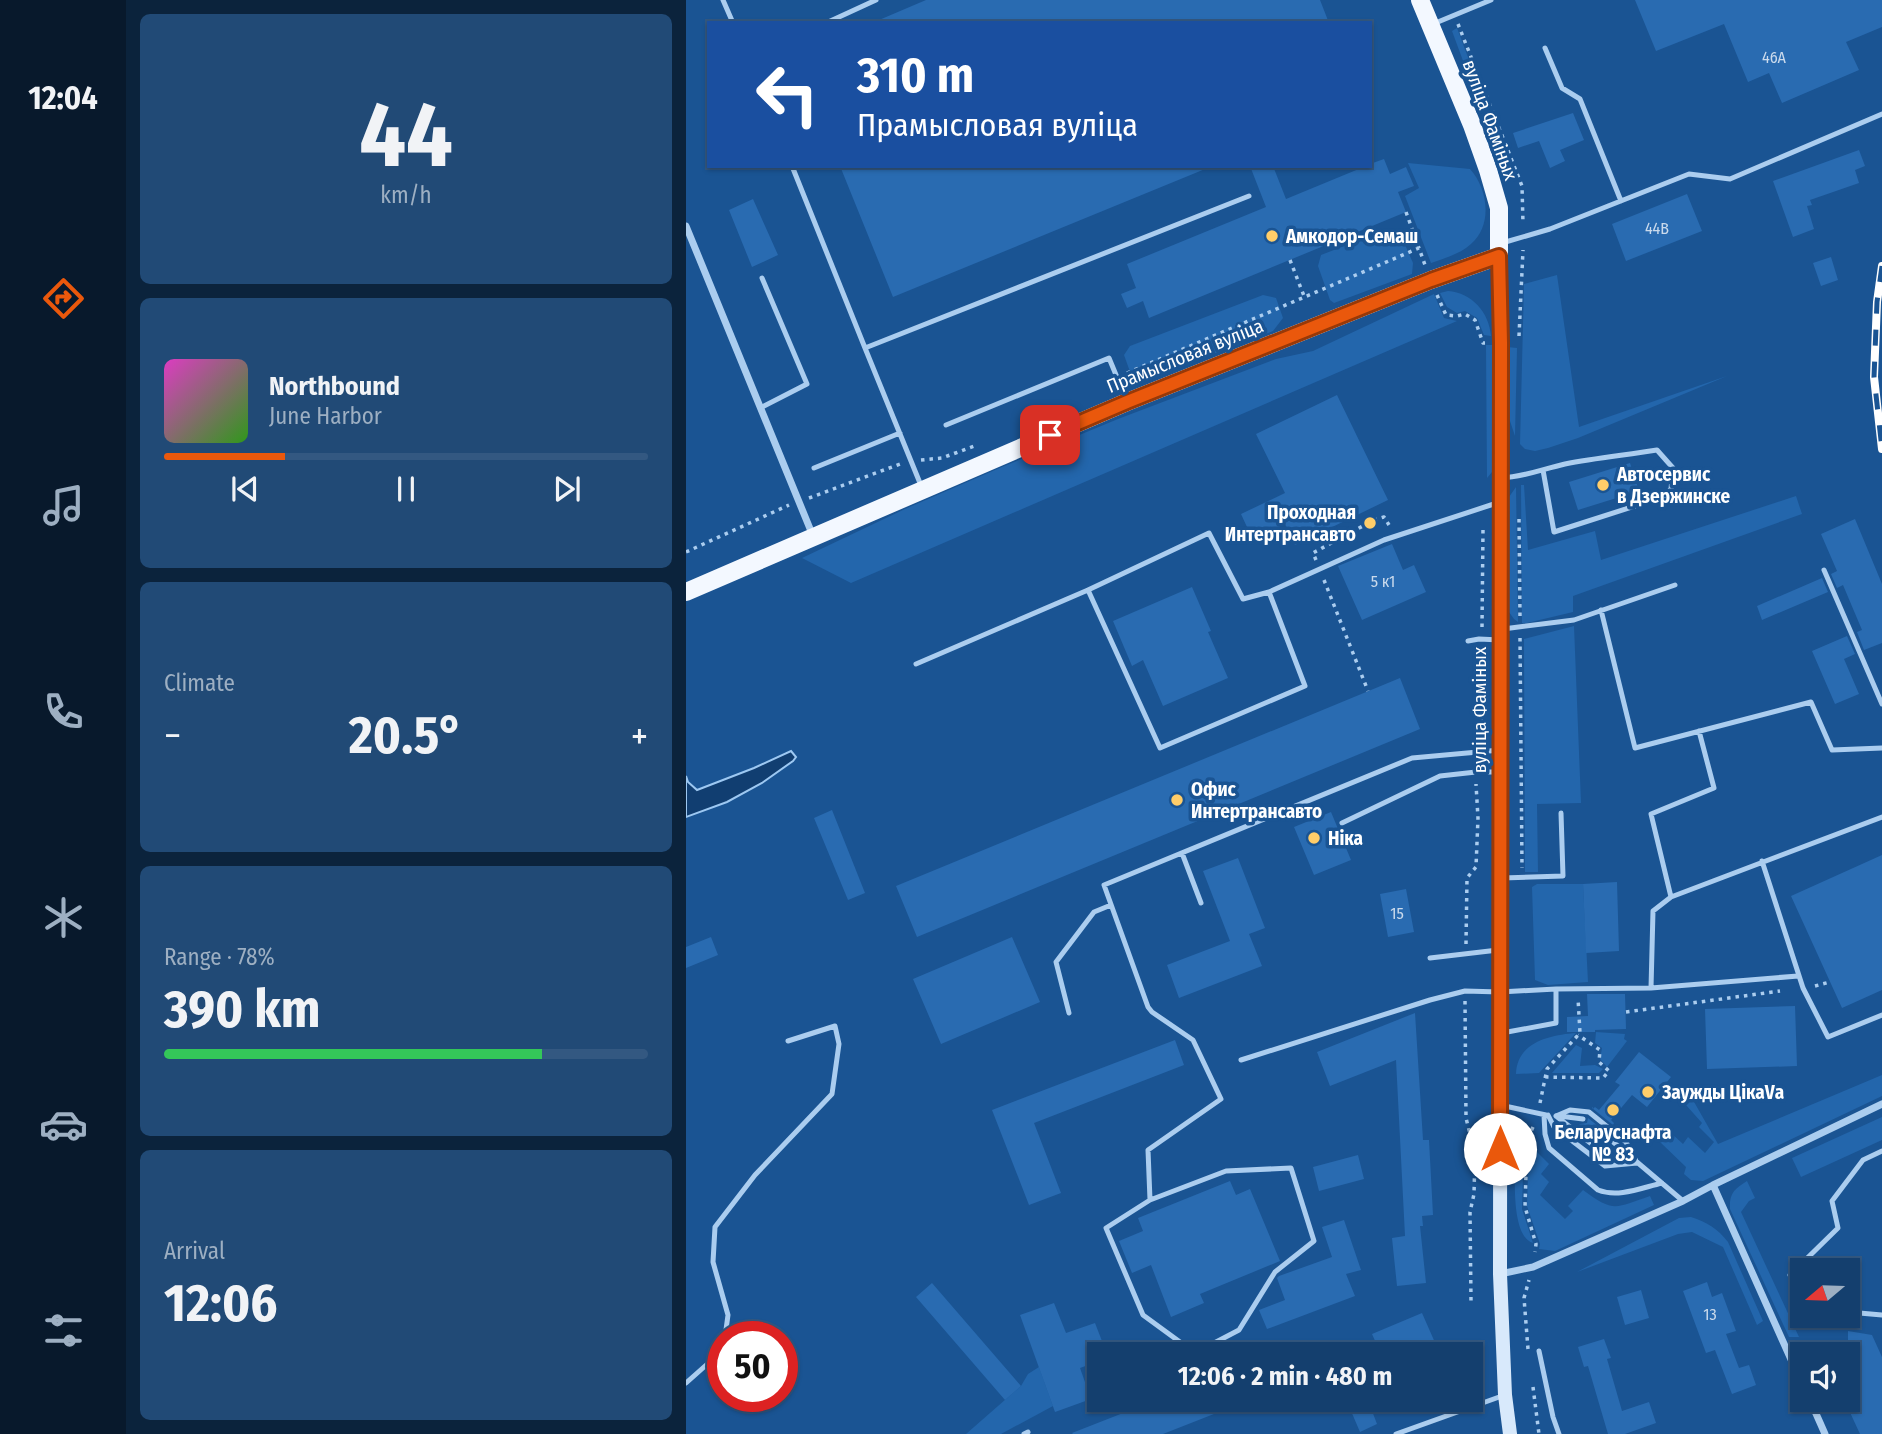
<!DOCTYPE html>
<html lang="en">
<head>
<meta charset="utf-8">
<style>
	body { margin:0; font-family:"Fira Sans Condensed",sans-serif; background:#214a76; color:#f1f3f6; height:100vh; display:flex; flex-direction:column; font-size:26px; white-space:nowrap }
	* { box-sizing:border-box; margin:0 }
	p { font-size:23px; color:#9dafc2 }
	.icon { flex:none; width:38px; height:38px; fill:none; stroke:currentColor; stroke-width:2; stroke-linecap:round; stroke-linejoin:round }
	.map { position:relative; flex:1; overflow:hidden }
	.drawer { display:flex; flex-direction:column; gap:14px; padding:14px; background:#0b233c; width:560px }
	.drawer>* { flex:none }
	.top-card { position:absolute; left:21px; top:21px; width:665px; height:147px; border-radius:0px; box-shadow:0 2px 5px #0004,0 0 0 2px #335881; background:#1a4fa0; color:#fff; overflow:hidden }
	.needle { width:46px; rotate:251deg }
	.buttons { position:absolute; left:1104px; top:1258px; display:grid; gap:14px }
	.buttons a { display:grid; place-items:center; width:70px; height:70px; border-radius:0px; background:#143f6e; box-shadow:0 2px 5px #0004,0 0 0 2px #335881; font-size:35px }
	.speed { position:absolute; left:21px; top:1321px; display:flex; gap:14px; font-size:35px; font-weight:700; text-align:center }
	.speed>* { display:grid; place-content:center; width:91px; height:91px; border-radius:50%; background:#143f6e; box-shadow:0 2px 5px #0004,0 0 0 2px #335881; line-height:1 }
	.speed .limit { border:10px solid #d22; background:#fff; color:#111 }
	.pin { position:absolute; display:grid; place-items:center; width:60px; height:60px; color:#fff; margin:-30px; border-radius:14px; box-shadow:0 4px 10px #0006 }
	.me { position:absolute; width:77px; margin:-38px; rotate:0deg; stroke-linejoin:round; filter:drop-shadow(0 0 5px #0008) }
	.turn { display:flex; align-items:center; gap:24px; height:147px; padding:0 35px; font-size:32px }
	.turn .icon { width:91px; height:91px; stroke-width:2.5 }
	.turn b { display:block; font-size:49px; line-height:60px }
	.big { font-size:52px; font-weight:700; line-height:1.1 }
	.drawer .card { flex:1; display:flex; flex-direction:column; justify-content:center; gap:10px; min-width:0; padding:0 24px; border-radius:10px; background:#214a76 }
	.drawer .dial { align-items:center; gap:0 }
	.dial b { font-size:91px; line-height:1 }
	.song { display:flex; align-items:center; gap:21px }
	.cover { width:84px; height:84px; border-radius:10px; background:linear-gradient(135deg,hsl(310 70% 55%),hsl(110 70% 35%)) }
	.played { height:7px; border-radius:4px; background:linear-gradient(90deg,#ea580c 25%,#335881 25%) }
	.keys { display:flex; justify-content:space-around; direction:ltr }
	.heat { display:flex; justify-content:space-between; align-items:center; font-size:38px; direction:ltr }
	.charge { height:10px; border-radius:5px; background:linear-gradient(90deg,#34c759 78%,#335881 0) }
	.trip { position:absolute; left:401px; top:1342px; width:396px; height:70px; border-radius:0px; background:#143f6e; box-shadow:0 2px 5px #0004,0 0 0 2px #335881; font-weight:700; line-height:70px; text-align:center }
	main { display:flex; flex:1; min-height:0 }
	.tab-bar { display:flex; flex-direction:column; width:126px; justify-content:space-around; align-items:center; background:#08192c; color:#9dafc2 }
	.tab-bar .icon { width:49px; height:49px }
	.tab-bar .active { color:#ea580c }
	.tab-bar b { font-size:32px; color:#f1f3f6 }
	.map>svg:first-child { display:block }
</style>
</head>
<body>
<main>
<nav class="tab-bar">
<b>12:04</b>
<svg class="icon active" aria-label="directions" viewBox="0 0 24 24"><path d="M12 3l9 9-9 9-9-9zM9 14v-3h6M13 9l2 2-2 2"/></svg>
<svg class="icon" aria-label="music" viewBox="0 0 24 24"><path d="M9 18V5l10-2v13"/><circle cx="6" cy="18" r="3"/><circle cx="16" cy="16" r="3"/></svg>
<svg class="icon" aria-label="phone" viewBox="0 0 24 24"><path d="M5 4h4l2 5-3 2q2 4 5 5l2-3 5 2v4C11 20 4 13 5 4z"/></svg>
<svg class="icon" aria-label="climate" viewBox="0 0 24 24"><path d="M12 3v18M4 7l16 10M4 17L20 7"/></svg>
<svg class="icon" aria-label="car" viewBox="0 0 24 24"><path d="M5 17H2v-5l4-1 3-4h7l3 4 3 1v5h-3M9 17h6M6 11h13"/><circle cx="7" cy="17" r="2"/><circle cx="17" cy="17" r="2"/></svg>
<svg class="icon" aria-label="filters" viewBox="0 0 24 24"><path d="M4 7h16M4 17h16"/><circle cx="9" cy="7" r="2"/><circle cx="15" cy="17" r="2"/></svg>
</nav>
<section class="drawer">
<div class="card dial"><b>44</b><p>km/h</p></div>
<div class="card">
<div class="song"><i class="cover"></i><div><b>Northbound</b><p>June Harbor</p></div></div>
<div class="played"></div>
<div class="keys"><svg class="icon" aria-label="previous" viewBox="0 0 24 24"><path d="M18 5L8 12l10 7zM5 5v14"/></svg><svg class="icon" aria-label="pause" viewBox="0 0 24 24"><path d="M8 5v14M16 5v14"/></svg><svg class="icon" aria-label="next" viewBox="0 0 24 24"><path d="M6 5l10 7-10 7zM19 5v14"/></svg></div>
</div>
<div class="card"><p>Climate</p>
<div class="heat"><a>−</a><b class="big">20.5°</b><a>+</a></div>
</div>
<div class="card"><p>Range · 78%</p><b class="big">390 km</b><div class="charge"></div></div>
<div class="card"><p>Arrival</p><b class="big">12:06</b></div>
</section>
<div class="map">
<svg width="1196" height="1434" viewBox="0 0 1196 1434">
	<rect width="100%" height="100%" fill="#1a5493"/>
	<path fill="#2366ac" d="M771 28 801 108 793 104 766 31Z
		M722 163 784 169C802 189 807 225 785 244 774 254 759 258 745 263L719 196 733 188Z
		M697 231H713L727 263 726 274 648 303 644 300 632 266 635 255Z
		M871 275 893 427 1041 376 892 438 862 448 849 451 839 449 834 444 838 284Z
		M762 291C786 293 803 312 805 336L798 335 791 318 779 311 771 313 761 307 754 293Z
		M748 294 758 318 771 321 165 583 116 558 219 509 316 467 432 419 590 359 627 351Z
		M577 295 590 298 597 318 587 331 454 382 447 380 438 355 444 346Z
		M800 345H806V472L801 478Z
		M821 347 831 348 829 436 823 418Z
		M835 485H838L842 550 909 531 915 560 1110 496 1116 514 887 596V612L841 623H836Z
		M830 487 832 622 828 619 823 612V497Z
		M888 626 895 803 851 804 852 872H839L838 639Z
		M851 884H897L902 982 862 985 849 980 846 887Z
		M910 1032 939 1034 938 1039 941 1041 921 1067 914 1059 916 1048 909 1043Z
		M890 1033 853 1073 830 1074C831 1042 864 1035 890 1033Z
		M890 1045 896 1048 894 1066 909 1065 917 1069 913 1073H866Z
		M1196 1075V1096L1017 1181 1005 1180 998 1174 1000 1167 974 1142 977 1133 984 1132 997 1144 1002 1137 1019 1153 1028 1142 1013 1127 1016 1123 992 1096 999 1086 1032 1144Z
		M1196 1117V1140L1115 1177 1106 1158Z
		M830 1139 838 1140 836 1209 847 1243C822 1235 830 1162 830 1139Z
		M843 1144 863 1164 855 1174 863 1182 854 1195 879 1219 887 1211 882 1206 897 1190C928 1213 929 1208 964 1196L968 1205 869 1251 853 1249 854 1244 841 1206Z
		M1061 1181 1069 1198 1063 1201 1055 1212 1113 1337H1103L1044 1209C1043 1194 1048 1189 1061 1181Z
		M1005 1217C1021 1222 1032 1229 1042 1242L1077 1321 1071 1325 1037 1247 1006 1232 992 1234 891 1272 993 1218Z
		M353 1367 367 1406 315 1434H280L335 1386 342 1374Z"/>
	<path fill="#113e71" stroke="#9dc8f2" stroke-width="2" d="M105 751 110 757 107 761 76 783 41 802 0 817V776L2 782 11 790 68 768Z"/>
	<path fill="#296bb1" d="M240 0H634L643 23H186Z
		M949 0H1196V27L1160 42 1173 70 1096 103 1083 73 1062 82 1038 24 970 51Z
		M887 113 898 140 874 150 879 161 864 168 853 141 832 148 827 133Z
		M1173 150 1179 166 1169 170 1173 183 1124 200 1126 205 1121 206 1128 229 1107 237 1087 181Z
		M698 159 704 174 720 167 728 186 712 192 720 212 463 318 457 301 441 308 435 294 450 288 441 264 580 207 564 166H587L600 199 680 166H684V164Z
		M154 166H524V167L207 297Z
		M1001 194 1016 231 940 261 926 224Z
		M67 199 92 255 66 267 43 210Z
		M1145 257 1152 280 1135 286 1127 263Z
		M651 395 702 500 609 545 599 524 567 540 555 514 599 493 570 434Z
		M944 463 953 491 892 510 883 482Z
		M1169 519 1196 584V643L1178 650 1171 632 1176 630 1157 585 1151 588 1145 574 1151 571 1135 534Z
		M706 544 717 570 728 565 740 592 676 620 652 566Z
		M1136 578 1142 592 1076 620 1071 606Z
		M506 587 525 631 522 632 542 678 477 706 457 660 446 666 427 621Z
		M1161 636 1169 654 1158 659 1173 694 1149 704 1126 651Z
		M714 678 734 729 231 937 210 886Z
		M146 810 179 893 162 900 128 818Z
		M645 812 665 860 628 875 608 827Z
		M1196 855V990L1156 1008 1105 896Z
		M552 858 579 928 563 934 576 966 493 998 481 965 544 941 517 871Z
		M931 882 933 951 900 953 897 884Z
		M720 889 728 932 702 937 694 894Z
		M25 937 32 955 0 968V947Z
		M326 937 354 1002 255 1044 227 979Z
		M901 994H939L940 1029 909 1030V1032H881V1017L902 1016Z
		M1109 1006 1111 1066 1021 1069 1019 1009Z
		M729 1013 737 1140H743L747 1215 736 1216 737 1226H734L740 1283 711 1286 706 1238 719 1236 710 1060 644 1086 631 1052Z
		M489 1040 498 1065 348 1123 375 1193 343 1205 306 1110Z
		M953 1052 985 1077 961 1107 946 1095 925 1120 928 1123 927 1125 906 1108 907 1107V1109L909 1107 913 1110 934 1085 929 1082Z
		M902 1118 917 1130 914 1133 916 1139 913 1143 892 1126 894 1124 901 1123Z
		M672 1155 678 1179 633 1191 627 1167Z
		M544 1181 550 1195 564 1189 594 1261 514 1294 518 1303 485 1317 465 1265 446 1273 433 1241 457 1231 452 1218Z
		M658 1220 675 1270 660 1274 669 1296 581 1329 573 1310 599 1300 591 1278 593 1276 646 1257 636 1227Z
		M1021 1282 1026 1297 1036 1293 1050 1331 1040 1334 1053 1368 1063 1365 1070 1385 1046 1394 1029 1350 1020 1353 997 1291Z
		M246 1283 335 1386 319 1400 230 1297Z
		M955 1290 963 1318 939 1325 931 1297Z
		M368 1303 380 1333 409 1323 421 1354H413V1361L394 1368 405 1399 369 1412 334 1315Z
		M736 1313 754 1354H695L686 1334Z
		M1162 1331 1186 1335 1196 1357V1434H1174L1162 1408Z
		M918 1339 925 1358 921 1359 936 1411 963 1402 970 1423 939 1434H922L902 1366 898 1367 892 1347Z
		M453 1400H529L533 1412 477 1434H387L386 1433 455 1406Z
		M683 1403 691 1424 674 1432 665 1411Z"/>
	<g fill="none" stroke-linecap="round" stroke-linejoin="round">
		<path stroke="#abcdef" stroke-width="3.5" stroke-dasharray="3.5 5" stroke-linecap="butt" d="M772 24 836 186 837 224
			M720 212 733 248
			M604 260 618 296
			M751 295 760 315 771 316 779 314 789 320 797 343H799
			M833 336 837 250
			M441 373 733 248 739 265
			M235 460 256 458 291 445
			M123 498 214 464
			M833 519 834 616
			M0 552 103 505
			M630 560 627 553 688 520 698 517 703 525
			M638 580 682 691
			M796 627 797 530
			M834 638 836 868
			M795 739 796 649
			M780 944 781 878 790 867 792 818 790 784
			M1129 986 1144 982
			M779 1001 780 1118 789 1154 788 1194 784 1212 785 1301
			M940 1012 1094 991
			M859 1077 917 1078 923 1071 913 1062 914 1050 892 1035
			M854 1103 861 1069 894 1033 892 998
			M847 1127 841 1140 839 1207 850 1244 849 1252
			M842 1349 838 1298 843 1280
			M847 1387 853 1434"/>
		<path stroke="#abcdef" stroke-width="5" d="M37 0 47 23
			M140 23 190 0
			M747 24 805 0
			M859 48 876 88 894 99 935 201
			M106 166 179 348 563 196
			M816 243 864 229 1003 174 1044 179 1196 114
			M179 348 236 488
			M76 407 121 384 76 278
			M260 425 423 358 440 399
			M128 468 214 433
			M815 478C838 477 857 469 879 464 909 458 940 455 971 450L987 468 985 489 977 497 868 532 857 470
			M1138 570 1196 704
			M402 590 523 533 557 599 583 592
			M915 610 949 748 1125 702 1146 750 1196 748
			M817 629 888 620 989 585
			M782 641 793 639 814 640
			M230 664 402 590 474 748 619 686 583 592 698 540 814 502
			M656 823 754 776 790 772H812
			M496 853 515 903
			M1076 861 1117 988 1142 1037 1196 1015
			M816 878 877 876 875 813
			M985 897 965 814 1028 788 1013 731
			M744 958 812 950
			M965 988 967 911 985 897 1196 817
			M870 989 965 988 1112 976
			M383 1013 370 962 408 912 425 905
			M555 1060 744 1000 779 991 814 992 870 989V1023L816 1033
			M814 1105 860 1115
			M858 1115 859 1134 863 1148 912 1190C932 1198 955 1188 976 1183
			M862 1115 868 1127 919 1166 951 1163
			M870 1116 884 1110 903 1112 940 1142 951 1163
			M870 1116 921 1156 945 1161
			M873 1116 897 1119
			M919 1135 997 1201
			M464 1200 540 1171 605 1168 628 1241 589 1272 553 1330 509 1353 457 1315 420 1228 464 1200 462 1150 535 1099 507 1040 466 1012 462 1007 418 885 726 758 814 750
			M1116 1308 1104 1275 1152 1228 1146 1201 1177 1160 1196 1151
			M1162 1312 1196 1315
			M39 1337 42 1315 27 1262 29 1227 69 1175 146 1094 153 1044 149 1026 102 1041
			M853 1351 867 1417 873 1434
			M0 1383 27 1359 37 1346
			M338 1434 342 1432
			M710 1434 816 1396"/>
		<path stroke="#abcdef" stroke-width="7" d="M0 226 127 536
			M1027 1185 1116 1384
			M814 1274 847 1267 997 1201 1027 1185 1196 1104
			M1124 1400 1139 1434"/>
		<path stroke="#d8e9fb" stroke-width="14" d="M813 256 815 343 814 1274 819 1395 824 1434"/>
		<path stroke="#f3f8ff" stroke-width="18" d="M0 592 441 402 745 280 813 256V208L802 170 786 125 734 0"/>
		<g stroke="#fff" stroke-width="8">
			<path id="rail" d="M1196 266 1191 302 1188 377 1196 449"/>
		</g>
		<use href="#rail" stroke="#1a5493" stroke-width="5" stroke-dasharray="16" stroke-linecap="butt"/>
	</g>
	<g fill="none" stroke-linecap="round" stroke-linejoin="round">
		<g stroke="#983908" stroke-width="18">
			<path id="route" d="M364 435 441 402 745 280 813 256 815 343 814 1149"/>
		</g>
		<use href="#route" stroke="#ea580c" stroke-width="12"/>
	</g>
	<g fill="#ffcd69" stroke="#1a5493" stroke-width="2.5">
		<circle cx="586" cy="236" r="7"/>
		<circle cx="917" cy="485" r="7"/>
		<circle cx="684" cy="523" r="7"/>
		<circle cx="491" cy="800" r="7"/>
		<circle cx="628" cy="838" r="7"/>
		<circle cx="962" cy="1092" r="7"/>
		<circle cx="927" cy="1110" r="7"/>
	</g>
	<g text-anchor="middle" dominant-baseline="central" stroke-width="7" stroke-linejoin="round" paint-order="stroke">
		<g font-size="16" fill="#cadaec">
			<text x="1088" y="57">46А</text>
			<text x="971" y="228">44В</text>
			<text x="697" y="581">5 к1</text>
			<text x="711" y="913">15</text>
			<text x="1024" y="1314">13</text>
		</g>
		<g font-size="19" fill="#fff" stroke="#1a5493">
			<text transform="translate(804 120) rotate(70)">вуліца Фаміных</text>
			<text transform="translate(499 356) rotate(-22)">Прамысловая вуліца</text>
			<text transform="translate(793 710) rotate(-90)">вуліца Фаміных</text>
		</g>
		<g font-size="19" font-weight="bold" fill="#fff" stroke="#1a5493" text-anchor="start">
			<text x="600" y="236">Амкодор-Семаш</text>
			<text x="931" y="474">Автосервис<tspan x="931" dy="22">в Дзержинске</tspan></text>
			<text x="670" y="512" text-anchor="end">Проходная<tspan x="670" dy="22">Интертрансавто</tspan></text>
			<text x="505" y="789">Офис<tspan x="505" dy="22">Интертрансавто</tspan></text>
			<text x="642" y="838">Ніка</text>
			<text x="976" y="1092">Заужды ЦікаVа</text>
			<text x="927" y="1132" text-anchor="middle">Беларуснафта<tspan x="927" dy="22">№ 83</tspan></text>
		</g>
	</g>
</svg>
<div class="buttons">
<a><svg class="needle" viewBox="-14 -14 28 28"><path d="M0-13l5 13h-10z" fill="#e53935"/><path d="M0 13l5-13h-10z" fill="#9dafc2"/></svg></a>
<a><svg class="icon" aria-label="sound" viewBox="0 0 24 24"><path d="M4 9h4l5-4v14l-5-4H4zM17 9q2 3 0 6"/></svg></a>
</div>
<div class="speed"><div class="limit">50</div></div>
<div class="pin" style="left:364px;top:435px;background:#d93025"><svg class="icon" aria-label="arrive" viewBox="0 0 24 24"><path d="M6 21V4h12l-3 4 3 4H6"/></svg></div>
<svg class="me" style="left:814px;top:1149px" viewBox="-20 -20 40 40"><circle r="19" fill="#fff"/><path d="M0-13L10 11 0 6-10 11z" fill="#ea580c"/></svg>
<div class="trip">12:06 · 2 min · 480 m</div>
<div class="top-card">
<div class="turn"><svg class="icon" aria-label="left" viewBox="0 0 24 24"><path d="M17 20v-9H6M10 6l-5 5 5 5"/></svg><div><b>310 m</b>Прамысловая вуліца</div></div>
</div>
</div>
</main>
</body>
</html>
